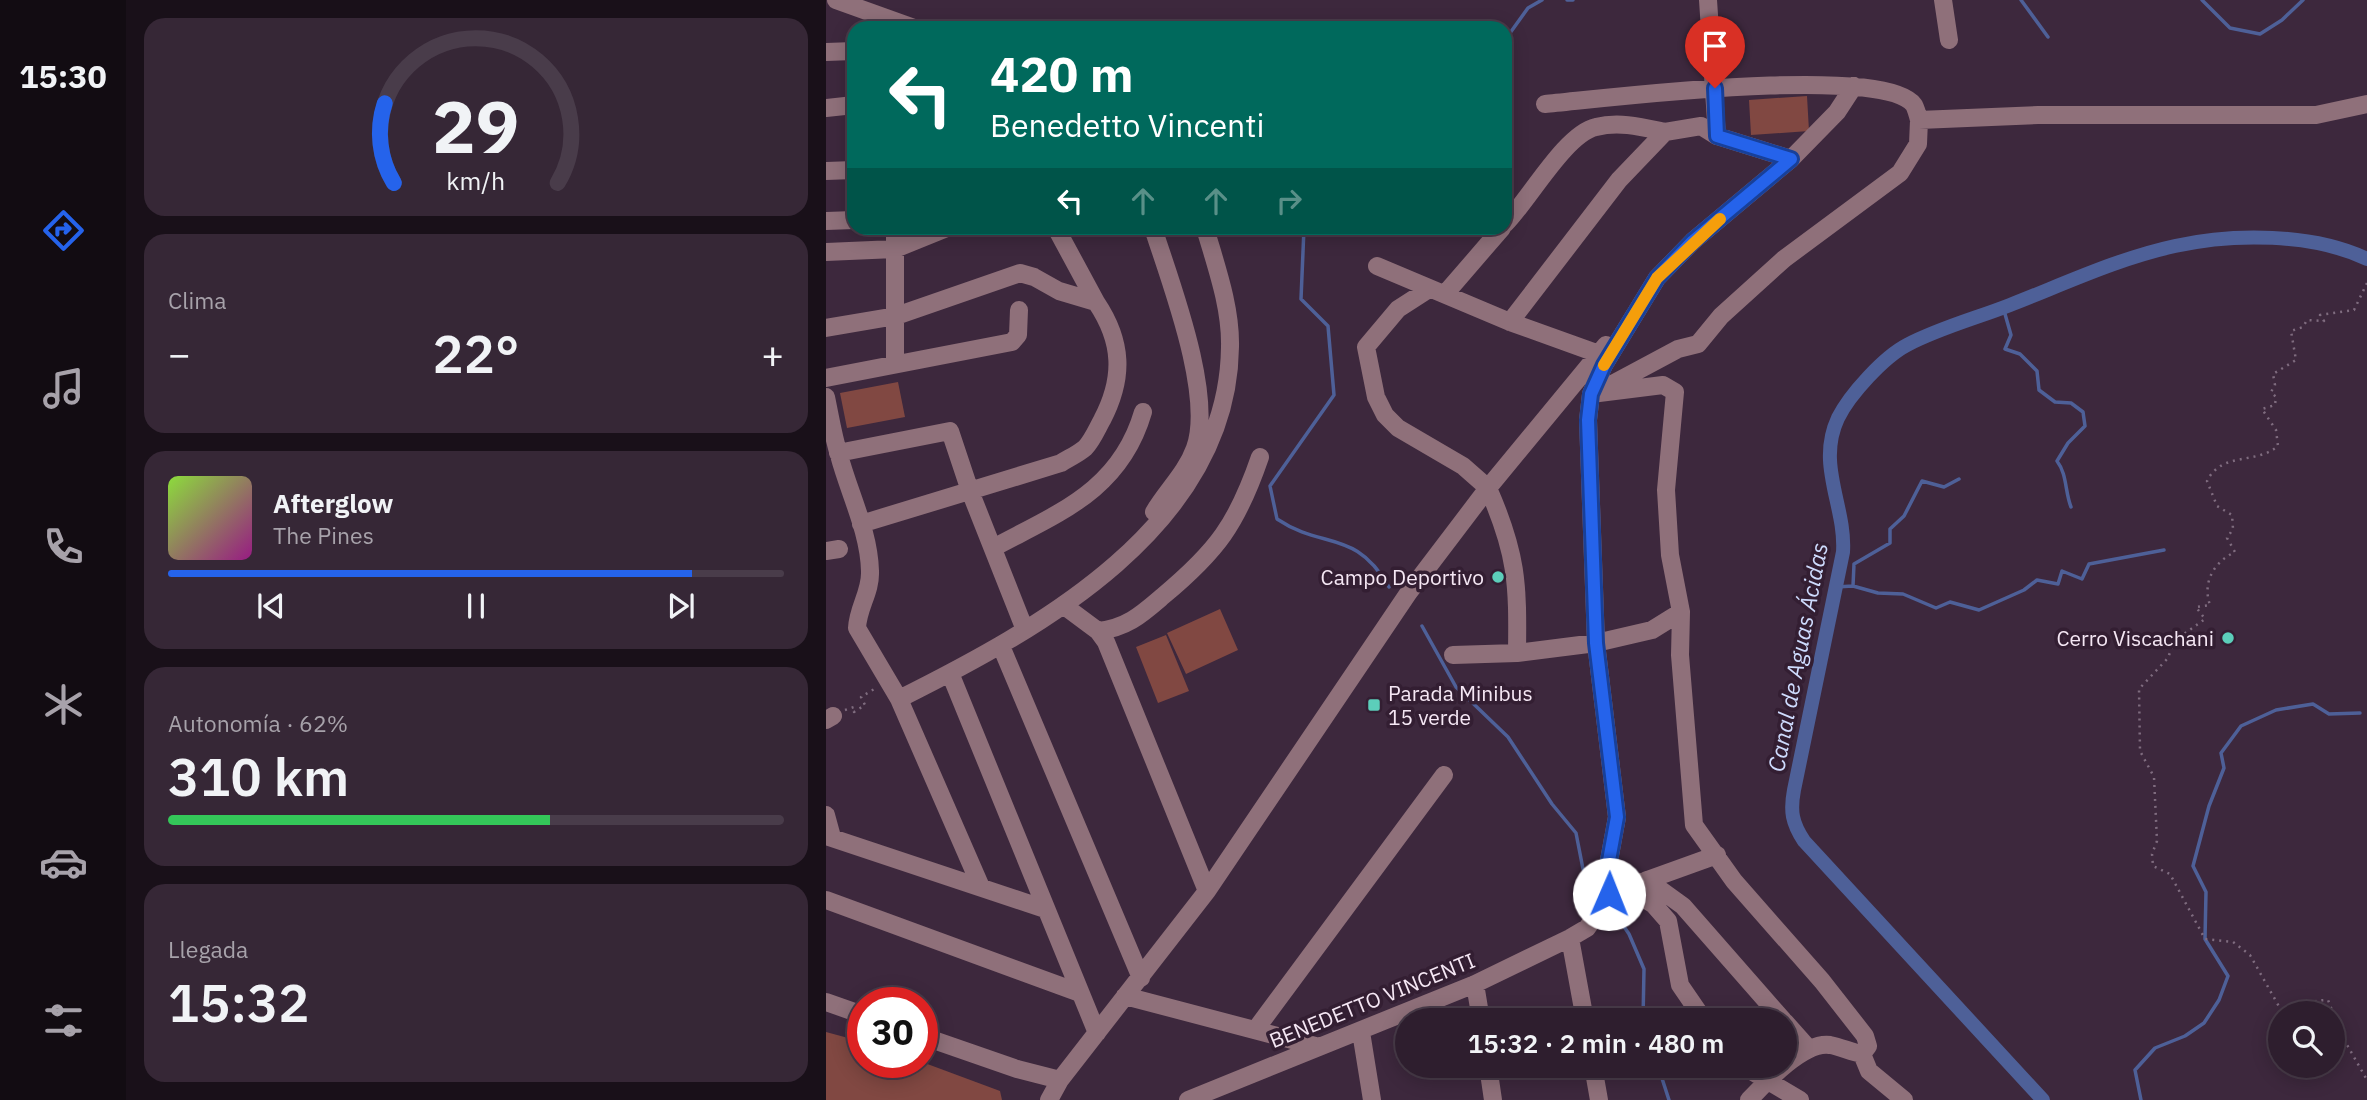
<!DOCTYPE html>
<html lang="es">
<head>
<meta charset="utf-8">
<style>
	body { margin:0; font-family:"IBM Plex Sans",sans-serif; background:#362736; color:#f1f3f6; height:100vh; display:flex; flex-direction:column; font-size:26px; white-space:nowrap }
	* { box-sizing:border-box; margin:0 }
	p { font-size:23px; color:#a7a2aa }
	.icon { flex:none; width:38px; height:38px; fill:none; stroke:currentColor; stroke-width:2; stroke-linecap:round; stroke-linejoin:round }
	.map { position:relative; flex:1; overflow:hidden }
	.sheet { display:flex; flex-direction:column; gap:18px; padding:18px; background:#191019; width:700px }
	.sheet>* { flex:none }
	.guide { position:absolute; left:21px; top:21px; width:665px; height:214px; border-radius:21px; box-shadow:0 4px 18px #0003,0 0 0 2px #493c4a; background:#00695c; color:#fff; overflow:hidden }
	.buttons { position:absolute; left:1442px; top:1001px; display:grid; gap:14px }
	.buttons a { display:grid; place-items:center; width:77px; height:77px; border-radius:50%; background:#2e1e2e; box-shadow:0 4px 18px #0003,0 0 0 2px #493c4a; font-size:35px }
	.speed { position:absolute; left:21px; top:987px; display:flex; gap:14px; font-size:35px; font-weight:700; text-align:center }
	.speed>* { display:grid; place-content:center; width:91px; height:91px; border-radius:50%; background:#2e1e2e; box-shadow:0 4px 18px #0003,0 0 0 2px #493c4a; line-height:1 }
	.speed .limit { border:10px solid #d22; background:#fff; color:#111 }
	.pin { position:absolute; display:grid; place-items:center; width:60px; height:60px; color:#fff; margin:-72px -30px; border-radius:50% 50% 50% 0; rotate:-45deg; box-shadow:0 0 7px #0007 }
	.pin .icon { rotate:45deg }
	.me { position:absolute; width:77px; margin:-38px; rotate:1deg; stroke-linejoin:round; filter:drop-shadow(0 0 5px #0008) }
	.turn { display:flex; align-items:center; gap:24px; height:147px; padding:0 28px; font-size:32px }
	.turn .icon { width:91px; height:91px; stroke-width:2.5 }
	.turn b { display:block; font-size:49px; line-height:60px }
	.lanes { display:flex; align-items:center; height:66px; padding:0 28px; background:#0003; justify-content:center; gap:35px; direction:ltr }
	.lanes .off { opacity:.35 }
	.big { font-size:52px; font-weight:600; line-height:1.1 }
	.sheet .widget { flex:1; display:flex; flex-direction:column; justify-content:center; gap:10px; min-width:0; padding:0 24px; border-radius:21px; background:#362736 }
	.sheet .dial { align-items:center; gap:0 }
	.dial svg { height:182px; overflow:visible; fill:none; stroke:#493c4a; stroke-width:7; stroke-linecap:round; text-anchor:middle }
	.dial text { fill:#f1f3f6; stroke:none }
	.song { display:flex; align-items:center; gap:21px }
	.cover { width:84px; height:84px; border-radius:10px; background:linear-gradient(135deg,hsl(90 70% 55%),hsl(310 70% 35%)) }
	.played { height:7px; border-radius:4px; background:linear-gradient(90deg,#2563eb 85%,#493c4a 85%) }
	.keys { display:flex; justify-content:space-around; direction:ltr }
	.heat { display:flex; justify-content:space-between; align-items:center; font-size:38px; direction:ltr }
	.charge { height:10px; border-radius:5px; background:linear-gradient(90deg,#34c759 62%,#493c4a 0) }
	.trip { position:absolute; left:569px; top:1008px; width:402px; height:70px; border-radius:35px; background:#2e1e2e; box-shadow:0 4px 18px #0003,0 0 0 2px #493c4a; font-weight:600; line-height:70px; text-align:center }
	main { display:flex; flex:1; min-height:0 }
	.dock { display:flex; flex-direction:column; width:126px; justify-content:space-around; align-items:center; background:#120c12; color:#a7a2aa }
	.dock .icon { width:49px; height:49px }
	.dock .active { color:#2563eb }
	.dock b { font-size:32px; color:#f1f3f6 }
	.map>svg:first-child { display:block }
</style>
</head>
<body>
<main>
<nav class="dock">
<b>15:30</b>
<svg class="icon active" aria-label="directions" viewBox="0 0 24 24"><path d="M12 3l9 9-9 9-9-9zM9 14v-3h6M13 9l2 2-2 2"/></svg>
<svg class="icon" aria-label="music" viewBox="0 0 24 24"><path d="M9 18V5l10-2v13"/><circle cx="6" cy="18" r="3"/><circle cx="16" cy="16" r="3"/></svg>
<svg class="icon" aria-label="phone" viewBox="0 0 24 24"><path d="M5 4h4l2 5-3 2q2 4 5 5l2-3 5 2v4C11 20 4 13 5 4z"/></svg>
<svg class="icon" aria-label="climate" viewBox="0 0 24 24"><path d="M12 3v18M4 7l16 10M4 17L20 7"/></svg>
<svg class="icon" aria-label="car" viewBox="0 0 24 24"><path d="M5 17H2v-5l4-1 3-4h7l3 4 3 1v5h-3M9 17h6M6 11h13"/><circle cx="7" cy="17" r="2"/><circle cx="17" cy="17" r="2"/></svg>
<svg class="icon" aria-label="filters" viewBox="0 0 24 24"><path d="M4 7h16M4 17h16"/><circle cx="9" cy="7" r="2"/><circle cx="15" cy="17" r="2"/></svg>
</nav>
<section class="sheet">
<div class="widget dial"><svg viewBox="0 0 100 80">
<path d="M14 69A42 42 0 1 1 86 69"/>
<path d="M14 69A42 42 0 0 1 10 34" stroke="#2563eb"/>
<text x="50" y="56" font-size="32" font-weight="700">29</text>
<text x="50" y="72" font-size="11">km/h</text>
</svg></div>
<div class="widget"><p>Clima</p>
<div class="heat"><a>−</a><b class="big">22°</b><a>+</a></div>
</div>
<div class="widget">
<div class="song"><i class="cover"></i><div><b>Afterglow</b><p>The Pines</p></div></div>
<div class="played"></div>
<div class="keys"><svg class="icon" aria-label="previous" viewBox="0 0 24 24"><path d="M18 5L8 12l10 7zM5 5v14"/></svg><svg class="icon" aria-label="pause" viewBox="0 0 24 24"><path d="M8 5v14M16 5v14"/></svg><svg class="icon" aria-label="next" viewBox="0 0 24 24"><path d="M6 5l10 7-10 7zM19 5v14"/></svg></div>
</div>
<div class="widget"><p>Autonomía · 62%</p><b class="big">310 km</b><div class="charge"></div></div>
<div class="widget"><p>Llegada</p><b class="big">15:32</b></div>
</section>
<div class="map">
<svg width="1541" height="1100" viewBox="0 0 1541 1100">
	<rect width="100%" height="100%" fill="#3d283d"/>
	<path fill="#814842" d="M981 96 983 131 925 135 923 100Z
		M72 382 79 417 21 428 14 393Z
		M394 609 412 650 360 674 341 633Z
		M340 635 363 691 332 703 310 647Z
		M0 1032 37 1042V1062H96L174 1091 176 1100H0Z"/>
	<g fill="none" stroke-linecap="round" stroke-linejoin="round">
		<path stroke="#4e6098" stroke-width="3.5" d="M741 0H747
			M1195 0 1222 37
			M1376 0 1404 28 1434 34 1456 20 1477 0
			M679 40 702 8 716 0
			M478 228 475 299 502 326 508 395 444 486 451 519C497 550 529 528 563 587
			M1177 307 1185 335 1179 349 1194 354 1211 371 1213 390 1229 402 1245 403 1257 412 1259 426 1242 443 1231 461C1241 474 1239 492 1245 507
			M1027 586 1028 564 1064 543V529L1078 516 1096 481 1118 487 1133 479
			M1010 587 1027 586 1052 593 1077 594 1110 608 1124 602 1153 610 1198 590 1211 580 1232 584 1236 571 1256 579 1263 564 1338 550
			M596 626 630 687 682 737 726 804 750 833 757 869 773 891
			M786 909 803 934 818 969 817 1020
			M832 1066 843 1100
			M1315 1100 1309 1070 1329 1048 1359 1036 1378 1023 1393 1000 1402 976 1379 939 1380 892 1367 866 1383 806 1398 768 1395 753 1415 726 1450 710 1487 704 1503 714 1534 713"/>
		<path stroke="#4e6098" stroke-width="14" d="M1217 1100 978 841C966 823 964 811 968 790L1017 552C1020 506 990 465 1012 418 1024 394 1058 357 1081 345 1113 328 1151 318 1184 305 1238 284 1293 258 1349 246 1407 233 1487 233 1541 259"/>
		<path stroke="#7f6c7f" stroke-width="2.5" stroke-dasharray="2 5" stroke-linecap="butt" d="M1541 283 1528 310 1494 315 1498 321 1481 320 1477 327 1465 331 1470 360 1447 374 1449 385 1445 392 1450 397 1449 405 1436 409 1450 430 1452 446C1430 465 1396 451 1381 481L1391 506 1406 515 1407 529 1401 538 1409 552C1388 562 1376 582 1384 605L1370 607 1379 619 1348 641 1342 658 1313 689 1314 751 1328 777 1331 841 1326 854 1327 866 1344 874 1379 939 1407 942 1424 955 1455 1010C1472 1007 1485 1000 1502 1000L1516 1036 1541 1080
			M19 710 28 707V712L39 705 35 697 50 688"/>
		<path stroke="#8f707a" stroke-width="18" d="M10 0 88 28
			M882 0 891 136 965 159
			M1117 0 1123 40
			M0 52 28 51
			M719 104C776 99 1057 63 1088 105 1090 109 1092 116 1093 120L1212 115H1490L1541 104
			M0 108 28 105
			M0 171 28 170
			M0 221 28 220
			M679 224C703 200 739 134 770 127 793 121 816 127 839 132
			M69 228V363
			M230 228 270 302
			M327 228C344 281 388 395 369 448 360 473 341 490 328 512
			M0 252 69 249 121 228
			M551 266 684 322 773 354
			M619 294 676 228
			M684 322 793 180 839 132 875 126 891 136
			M0 328 70 316 194 273 208 277 233 291 270 302C297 342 298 378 276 420 271 429 266 441 259 448 252 454 243 458 235 463L35 524
			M0 378 186 342 192 335 193 310
			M781 387 852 349 872 344 895 316 958 259 1074 173 1092 144 1093 120
			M765 394 837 385 849 392 840 490 844 555 855 612 854 655 868 825 908 881 996 981 1039 1036 1042 1046 1036 1054 1043 1071 1078 1100
			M0 397C4 416 7 436 13 455 23 493 43 531 44 571 45 592 32 607 31 628L73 699 155 887
			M12 453 124 431 144 491 199 630
			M167 548C232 513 294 491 317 412
			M0 551 13 549
			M237 605 272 631 280 642 381 891
			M272 631C301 628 316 614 337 596 391 551 411 524 434 457
			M175 646 315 978
			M691 653 770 643 826 630 855 612
			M627 655 691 653C692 583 691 554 662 488L780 345
			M124 673 271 1033
			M73 699C213 629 402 526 404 347 405 307 390 266 379 228
			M0 720 7 716
			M0 815 6 837
			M0 836 219 909
			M821 880 857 906 957 1020
			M816 882 891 855
			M801 888 828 905 842 921 854 985 878 1020
			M0 900 254 993
			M744 938 759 1020
			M649 984 655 1020
			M299 996 493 1047
			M0 1002 37 1015
			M959 1022 983 1049
			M430 1029 618 775
			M535 1032 546 1100
			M96 1036 191 1069 234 1080
			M662 1066 667 1100
			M767 1066 773 1100
			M917 1066 974 1100
			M223 1100 234 1080 381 891 583 592 662 488 637 466 572 428 559 415 550 397 540 347 572 309 603 289
			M362 1100 649 984 744 938 761 928 774 910 783 894 782 866 791 817 770 643 762 420 765 394 778 365 831 278 867 241 965 159 1011 112 1028 86
			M923 1100C940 1082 978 1041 1004 1045 1015 1047 1025 1052 1036 1054"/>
	</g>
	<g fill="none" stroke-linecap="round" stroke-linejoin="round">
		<g stroke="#184099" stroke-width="18">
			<path id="route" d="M783 894 782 866 791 817 770 643 762 420 765 394 778 365 831 278 867 241 965 159 891 136 889 88"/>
		</g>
		<use href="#route" stroke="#2563eb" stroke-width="12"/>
		<path stroke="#f59e0b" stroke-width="12" d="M778 365 831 278 894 219"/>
	</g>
	<g fill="#5cceba" stroke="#331e32" stroke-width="2.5">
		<circle cx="672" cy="577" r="7"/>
		<circle cx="1402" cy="638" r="7"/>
		<rect x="541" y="698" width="14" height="14" rx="3.5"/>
	</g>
	<g text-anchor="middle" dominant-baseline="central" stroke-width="7" stroke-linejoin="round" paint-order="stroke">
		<g font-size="21" fill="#f5e7f4" stroke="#331e32" text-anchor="end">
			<text x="658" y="577">Campo Deportivo</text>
			<text x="1388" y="638">Cerro Viscachani</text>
			<text x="562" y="693" text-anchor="start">Parada Minibus<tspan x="562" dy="24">15 verde</tspan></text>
		</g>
		<g font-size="21" fill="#f5e7f4" stroke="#331e32">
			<text transform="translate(546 1000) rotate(-22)">BENEDETTO VINCENTI</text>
		</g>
		<g font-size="23" font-style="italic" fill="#cedbfd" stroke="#331e32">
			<text transform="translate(971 657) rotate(-79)">Canal de Aguas Ácidas</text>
		</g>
	</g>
</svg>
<div class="buttons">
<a><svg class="icon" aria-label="search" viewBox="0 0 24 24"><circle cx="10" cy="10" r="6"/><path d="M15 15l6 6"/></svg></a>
</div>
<div class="speed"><div class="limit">30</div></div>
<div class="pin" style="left:889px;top:88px;background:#d93025"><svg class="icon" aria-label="arrive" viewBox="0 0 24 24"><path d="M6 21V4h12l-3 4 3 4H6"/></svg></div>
<svg class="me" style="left:783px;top:894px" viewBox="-20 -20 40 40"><circle r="19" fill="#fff"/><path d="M0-13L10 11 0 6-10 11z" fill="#2563eb"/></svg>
<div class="trip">15:32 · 2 min · 480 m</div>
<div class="guide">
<div class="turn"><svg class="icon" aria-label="left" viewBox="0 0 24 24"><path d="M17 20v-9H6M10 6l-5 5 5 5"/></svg><div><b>420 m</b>Benedetto Vincenti</div></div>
<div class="lanes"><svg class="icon" aria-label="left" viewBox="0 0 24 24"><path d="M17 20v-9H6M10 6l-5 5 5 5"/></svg><svg class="icon off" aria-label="ahead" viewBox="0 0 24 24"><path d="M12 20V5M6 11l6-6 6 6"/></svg><svg class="icon off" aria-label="ahead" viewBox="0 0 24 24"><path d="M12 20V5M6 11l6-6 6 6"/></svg><svg class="icon off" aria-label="right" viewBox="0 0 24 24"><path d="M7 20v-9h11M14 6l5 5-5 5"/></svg></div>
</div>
</div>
</main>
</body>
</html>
